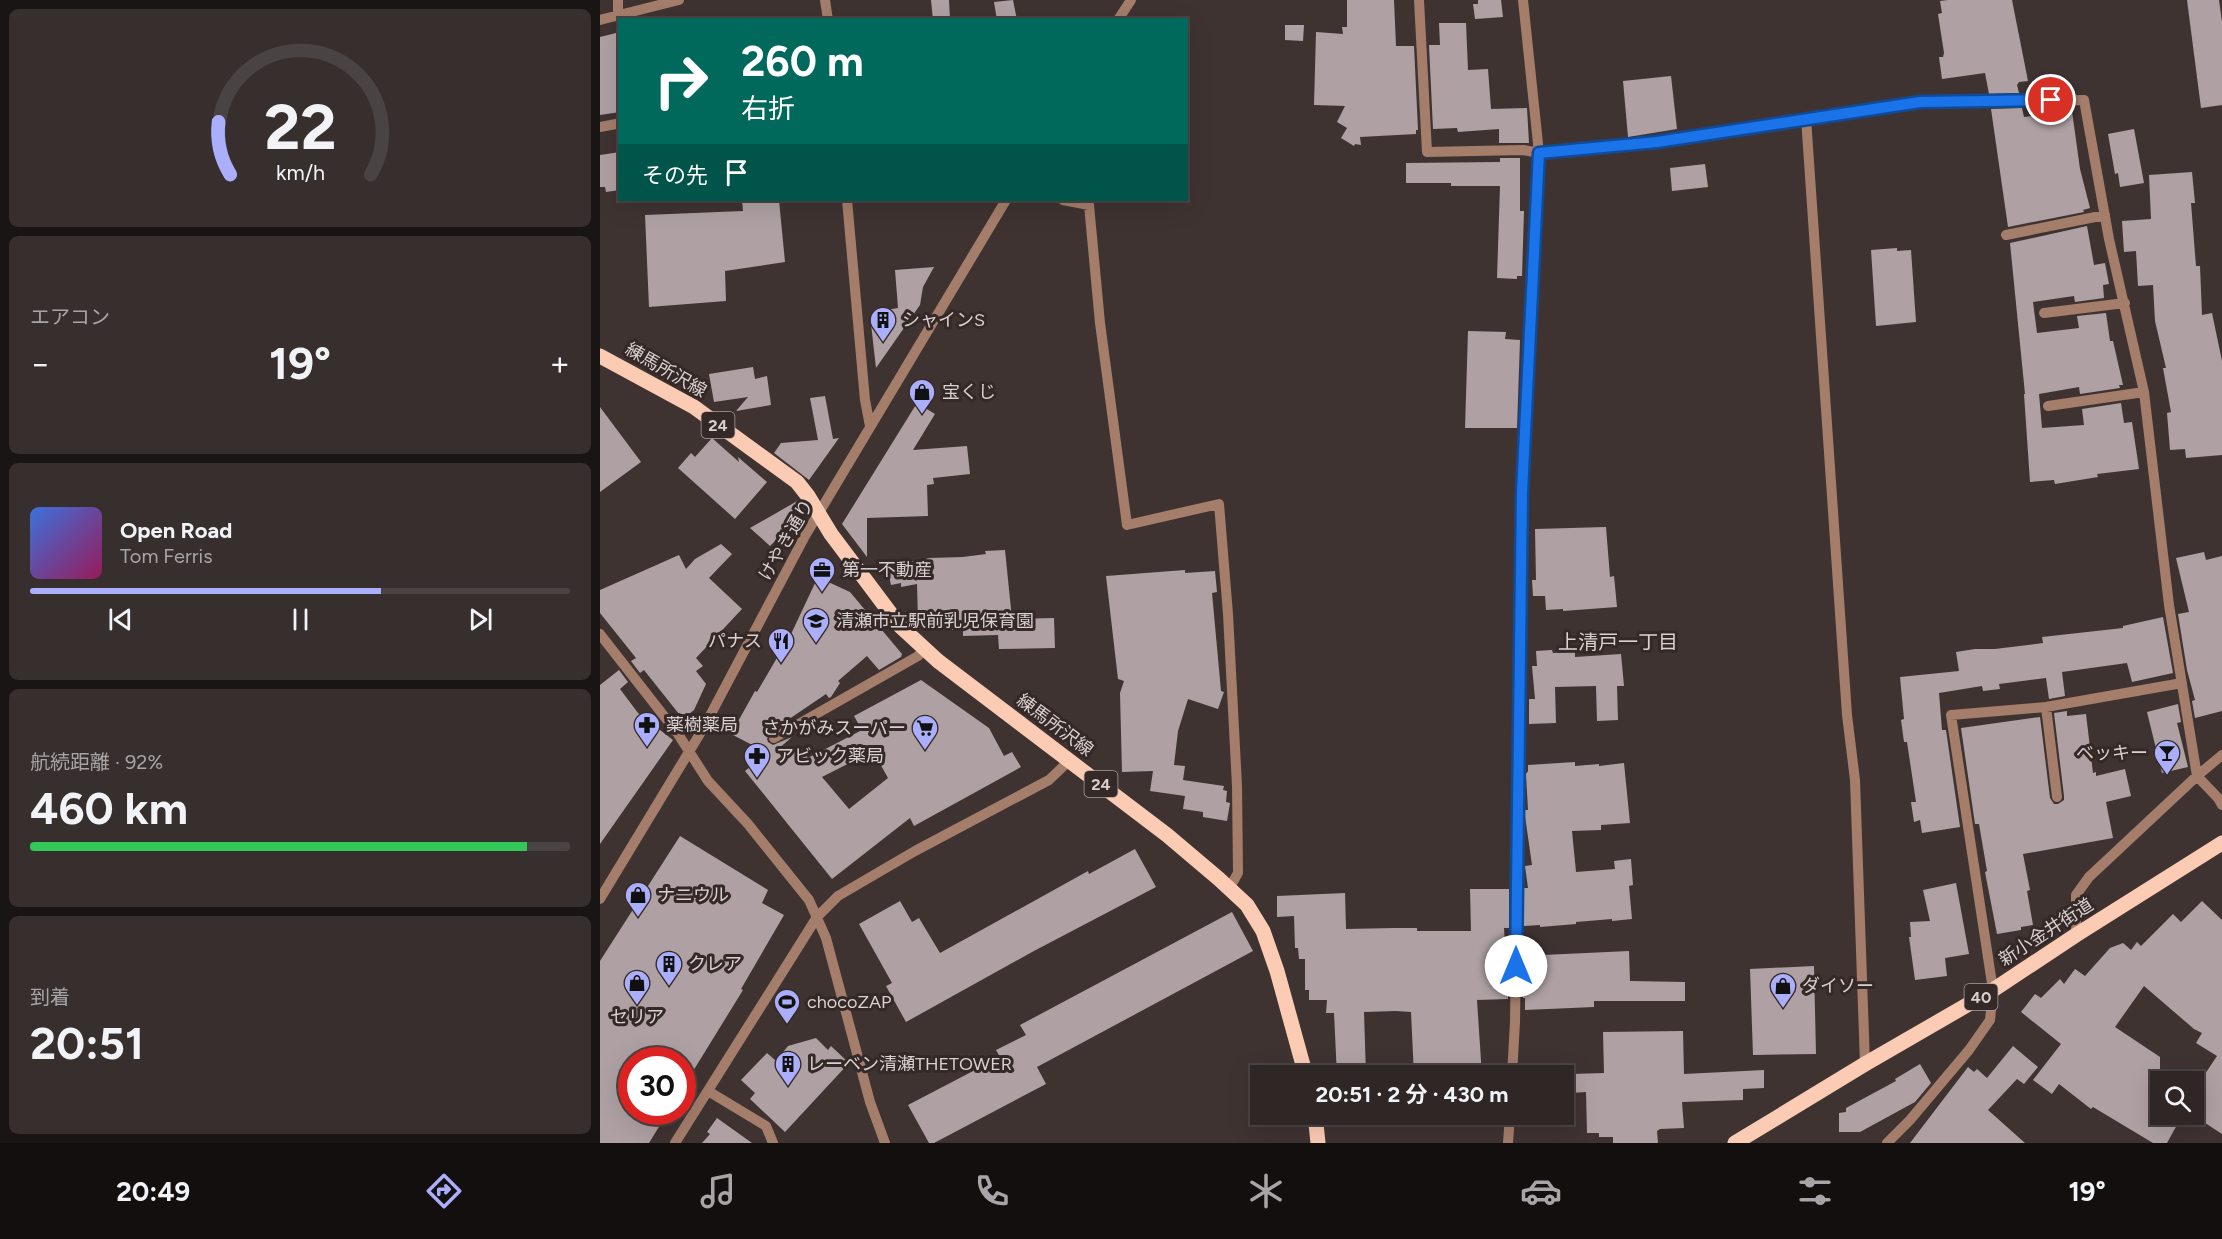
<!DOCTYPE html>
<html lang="ja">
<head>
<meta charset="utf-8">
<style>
	body { margin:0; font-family:Figtree,"Noto Sans JP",sans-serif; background:#372e2e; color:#f1f3f6; height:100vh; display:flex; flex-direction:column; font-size:22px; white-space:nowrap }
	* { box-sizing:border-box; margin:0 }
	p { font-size:20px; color:#a7a5a7 }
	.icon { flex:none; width:33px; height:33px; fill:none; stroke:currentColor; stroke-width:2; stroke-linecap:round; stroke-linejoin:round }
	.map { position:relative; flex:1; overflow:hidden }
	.sheet { display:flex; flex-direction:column; gap:9px; padding:9px; background:#1a1515; width:600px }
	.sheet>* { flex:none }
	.hud { position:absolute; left:18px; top:18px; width:570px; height:183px; border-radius:0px; box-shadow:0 6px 24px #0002,0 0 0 2px #4a4343; background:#00695c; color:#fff; overflow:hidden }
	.tools { position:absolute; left:1550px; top:1071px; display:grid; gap:12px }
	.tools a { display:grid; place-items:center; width:54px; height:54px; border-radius:0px; background:#2f2626; box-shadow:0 6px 24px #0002,0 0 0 2px #4a4343; font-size:30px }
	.speed { position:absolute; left:18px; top:1047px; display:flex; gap:12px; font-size:30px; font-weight:700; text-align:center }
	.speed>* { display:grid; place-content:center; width:78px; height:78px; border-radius:50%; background:#2f2626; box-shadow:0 6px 24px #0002,0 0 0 2px #4a4343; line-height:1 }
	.speed .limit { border:9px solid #d22; background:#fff; color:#111 }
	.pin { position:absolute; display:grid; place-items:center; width:51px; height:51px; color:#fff; margin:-26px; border:3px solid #fff; border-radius:50%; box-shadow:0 2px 6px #0007 }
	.me { position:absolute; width:66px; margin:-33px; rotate:0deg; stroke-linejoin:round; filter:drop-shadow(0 0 4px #0008) }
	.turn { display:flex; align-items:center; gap:21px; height:126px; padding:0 24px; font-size:27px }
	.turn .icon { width:78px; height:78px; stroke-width:2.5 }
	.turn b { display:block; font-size:42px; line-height:51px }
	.then { display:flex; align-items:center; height:57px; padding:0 24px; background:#0003; gap:12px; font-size:22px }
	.big { font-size:45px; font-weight:700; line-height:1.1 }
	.sheet .card { flex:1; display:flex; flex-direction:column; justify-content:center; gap:9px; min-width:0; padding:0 21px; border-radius:9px; background:#372e2e }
	.sheet .dial { align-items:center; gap:0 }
	.dial svg { height:156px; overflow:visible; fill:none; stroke:#4a4343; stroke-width:7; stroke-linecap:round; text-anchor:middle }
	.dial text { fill:#f1f3f6; stroke:none }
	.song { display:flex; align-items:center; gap:18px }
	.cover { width:72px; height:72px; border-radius:9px; background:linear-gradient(135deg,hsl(220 70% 55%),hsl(330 70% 35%)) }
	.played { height:6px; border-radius:3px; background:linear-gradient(90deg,#abaffb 65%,#4a4343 65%) }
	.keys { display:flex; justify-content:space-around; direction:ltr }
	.heat { display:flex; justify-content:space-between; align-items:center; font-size:33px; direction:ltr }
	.charge { height:9px; border-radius:4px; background:linear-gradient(90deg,#34c759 92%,#4a4343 0) }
	.trip { position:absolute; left:650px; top:1065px; width:324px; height:60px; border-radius:0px; background:#2f2626; box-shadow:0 6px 24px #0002,0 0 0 2px #4a4343; font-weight:700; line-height:60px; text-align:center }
	.menu { display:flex; height:96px; justify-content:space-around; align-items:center; background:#130f0f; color:#a7a5a7 }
	.menu .icon { width:42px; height:42px }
	.menu .selected { color:#abaffb }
	.menu b { font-size:27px; color:#f1f3f6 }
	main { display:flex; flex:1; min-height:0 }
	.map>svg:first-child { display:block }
</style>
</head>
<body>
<main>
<section class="sheet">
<div class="card dial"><svg viewBox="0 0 100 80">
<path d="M14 69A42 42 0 1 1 86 69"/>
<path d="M14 69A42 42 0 0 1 8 42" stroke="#abaffb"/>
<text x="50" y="56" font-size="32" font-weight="700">22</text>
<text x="50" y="72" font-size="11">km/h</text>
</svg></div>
<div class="card"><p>エアコン</p>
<div class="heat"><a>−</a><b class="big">19°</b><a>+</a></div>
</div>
<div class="card">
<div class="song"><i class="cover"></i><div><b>Open Road</b><p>Tom Ferris</p></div></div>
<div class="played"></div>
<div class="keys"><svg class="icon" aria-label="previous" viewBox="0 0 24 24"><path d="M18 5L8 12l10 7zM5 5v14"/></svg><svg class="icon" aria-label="pause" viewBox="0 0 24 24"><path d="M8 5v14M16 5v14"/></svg><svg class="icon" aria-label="next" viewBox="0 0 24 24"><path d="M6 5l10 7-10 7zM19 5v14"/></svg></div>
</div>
<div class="card"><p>航続距離 · 92%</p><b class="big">460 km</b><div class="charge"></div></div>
<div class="card"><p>到着</p><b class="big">20:51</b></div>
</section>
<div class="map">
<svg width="1622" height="1143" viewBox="0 0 1622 1143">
	<rect width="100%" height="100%" fill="#3f3332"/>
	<path fill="#afa1a3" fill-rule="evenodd" d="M331 0H349L350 20H333Z
		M413 0 417 20H397L394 2Z
		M747 0H794L796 46H814L818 130H816V134L760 137 761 145 755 144 754 146 741 138 747 128 737 122 745 106 714 105 716 32 743 34 742 27H747Z
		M878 0H901L903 17 875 19 873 4H878Z
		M1348 0H1412L1428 81 1419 82 1417 85 1419 93 1389 94 1385 73 1342 79 1339 57H1343L1344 53 1338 14 1342 13 1340 1Z
		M1587 0H1619L1622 22V105L1601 108Z
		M839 23H866L868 70 888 69 891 109 927 108 929 143H899V129L858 132 857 128 833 129 829 45H840Z
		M685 25H704L703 41 685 40Z
		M20 32V112L0 115V37Z
		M1071 76 1077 129 1028 137 1023 81Z
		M1422 108 1424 117 1472 111 1480 169 1490 208 1483 210 1484 212 1408 227 1391 109Z
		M1534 129 1544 183 1520 187 1518 173 1515 174 1508 134Z
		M20 152V190L6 192 5 187H0V155Z
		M900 158H920V211H924L922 276H917V279L897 278 900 186H851V183H806V163L900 162Z
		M1105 164 1108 187 1072 191 1070 168Z
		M1592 172 1595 203H1591L1596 266H1600L1602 315 1612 313 1622 361V455L1586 458 1585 449 1570 450 1567 413 1571 412 1563 368H1566L1555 321 1553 285 1538 286 1536 251 1524 252 1522 221 1551 219 1549 175Z
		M142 200H179L185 262 125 271 126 301 49 307 45 215 143 211Z
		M1487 226 1494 265 1505 263 1509 284 1503 285 1504 298 1475 302 1474 296 1433 302 1437 333 1479 328 1477 316 1506 313 1510 341H1513L1523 385H1519L1520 388 1480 394 1479 387 1439 394 1442 428 1484 425 1482 409 1521 403 1524 423 1532 422 1539 469 1497 474 1498 477 1455 484 1454 480 1430 482 1424 394H1425L1410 243Z
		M1297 248V251L1311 250 1316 322 1276 326 1271 250Z
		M334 267 323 287 320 305 276 368 271 324 280 311 298 308 295 270Z
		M868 331 906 332 905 339 920 340 917 428H865Z
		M153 367 155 379 167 376 171 405 136 411 148 397 114 402 109 374Z
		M225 396 233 439 239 438 209 480 174 453 181 443 218 440 210 398Z
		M317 403 335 414 313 450 367 446 370 474 333 478 334 484 327 485 328 516 267 518V557L242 524Z
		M0 407 41 462 0 492Z
		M112 438 139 462 138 457 167 482 135 519 78 468 91 453 95 457Z
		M199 500 180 536 170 546 150 528Z
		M1006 527 1010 577 1014 576 1017 607 963 611V609L946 610 945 596H933L932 580H936L935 529Z
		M121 544 132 554 109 578 142 609 96 658 103 666 96 671 106 684 94 710 83 719 44 670 40 673 31 661 36 658 0 613V590L79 555 86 569 95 559Z
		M405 550 412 619 454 618 455 648 399 649 398 635 363 636V630H340L339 626H326V619L318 620 317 584 301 587V583L291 585 287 567 330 558 363 557 386 554 385 551Z
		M1604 552 1606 560 1622 556V711L1595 718 1592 701 1595 700 1587 670 1578 614 1589 612 1576 558Z
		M585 570V573L615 571 617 592 612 593 621 691 624 692 618 709 588 699 578 731 574 765 585 766 583 780 624 786 623 790 627 791 626 802 630 803 627 821 603 817V812L583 809 585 796 550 791 553 771 522 772 520 693 524 681 518 679 506 576Z
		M224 580 250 592 302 654 301 657 279 670 267 656 238 681 240 683 231 697 229 698 226 694 170 732 167 739 168 742 173 745 192 737 177 750 181 756 199 746 208 758 262 730 254 716 321 680 389 728 404 756 412 752 421 767 314 826 310 818 232 879 145 771 168 753 131 734 155 691 157 692 192 632 216 581ZM273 751 288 778 249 809 222 777Z
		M1563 617 1573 673 1532 682 1527 663 1462 672 1465 696 1449 699 1446 678 1399 684 1400 689 1383 691 1382 686 1339 693 1342 730H1346L1360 827 1322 833 1320 820 1314 822 1311 802H1316L1307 742H1304L1301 720 1304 719 1300 677 1359 671 1356 652 1375 649H1395L1443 643 1442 637 1523 628V626Z
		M952 650 953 653 975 652V657L1021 654 1024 686H1017L1018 720 997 721 996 686 955 687 956 723 929 724V699H935L932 666H937L936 651Z
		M19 670 28 682 20 689 38 713 73 740 0 844V685Z
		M1578 704 1581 722 1577 723 1588 767 1562 773 1547 712Z
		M1467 711V716L1486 714 1493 773 1496 772V776L1525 769 1531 796 1506 802 1513 838 1423 854 1430 890 1427 891 1433 925 1421 927V930L1397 934 1385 872 1387 871 1379 824H1375L1361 728 1440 717 1450 798 1454 804H1458L1464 800V796L1454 713Z
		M975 762V766L999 764V766L1024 763 1030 823 1001 825V830L972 831 976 872 1015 869 1014 861 1031 859 1033 885 1029 886 1032 919 1012 921V919L976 922V924L940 927V925L924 926V888H928L925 866 932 865 925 816V810H928L926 774 928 771V765Z
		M80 836 168 890 162 903 184 915 141 989 143 990 82 1089V1060H32V1112H68L49 1143H0V961Z
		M535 849 556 887 432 952 306 1022 286 986 292 983 259 924 300 901 312 922 319 918 340 953 488 871 489 874Z
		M1356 883 1369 954 1345 958 1347 976 1315 980 1309 937H1311L1310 922 1330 921 1323 890Z
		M870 889H909V928H904L906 963 908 962V999L877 1000 882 1076H814L811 1012 796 1011 764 1012 766 1076H737L734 1013H726L727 1000H709V990H705V959H699L698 948H695L694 916 677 917V896L745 893 746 929 795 928H817V931H871Z
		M1602 901 1622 920V1134L1593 1115V1080L1599 1083 1617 1056 1596 1043 1602 1033 1594 1029 1544 986 1515 1027 1560 1057V1114H1583L1567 1143H1553L1493 1107 1491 1109 1459 1084 1452 1094 1433 1080 1461 1044 1421 1012 1435 994 1441 998 1460 979 1464 984 1475 969 1485 976 1510 948 1523 943 1531 950 1537 942 1541 946 1573 914 1581 922Z
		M632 912 653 951 437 1067 446 1084 334 1143H329L308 1105 400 1057 396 1050 426 1035 420 1025Z
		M1029 951 1030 981 1085 982V1001H994V1007L925 1010V998H923V961L944 960 943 955Z
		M1214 966 1216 1054 1153 1055 1150 969Z
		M1083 1031 1084 1074 1164 1070V1088L1143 1089V1100L1082 1102 1084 1128 1060 1129 1057 1131 1058 1143H1013V1137H999V1133H987L986 1092 971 1093V1074L1004 1073 1003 1032Z
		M216 1038 228 1050 231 1046 249 1063 185 1132 150 1099 155 1093 141 1080 167 1053 176 1061 188 1046Z
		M1413 1046 1438 1067 1424 1084 1417 1079 1388 1110 1425 1143H1310L1368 1067 1374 1072 1377 1069 1387 1078Z
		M1320 1064 1331 1083 1315 1102 1260 1132H1239V1113L1246 1112V1108L1296 1081 1295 1079Z
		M117 1118 152 1143H102L110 1134 107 1132Z"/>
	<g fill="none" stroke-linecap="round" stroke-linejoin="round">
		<path stroke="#a47d6b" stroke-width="10" d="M225 0 228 20
			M819 0 827 152 923 150 939 153 1057 142 1319 102 1484 100 1509 239 1544 392 1569 605 1597 776 1618 798 1622 805
			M18 16V0
			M0 20 79 0
			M518 20 531 0
			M1206 118 1247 715 1255 780 1265 1064
			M0 127 16 124
			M247 200 265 400 270 426
			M463 200 489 205 500 323 527 525 619 504 628 614 637 786 638 873 630 887
			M1406 235 1505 215
			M1444 313 1525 303
			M1448 406 1544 392
			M0 634 78 734 108 781 148 824 209 900 226 938 270 1102 285 1143
			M1446 707 1457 797
			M174 738 318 656 325 649
			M0 899 104 727 205 536 406 200
			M1476 935V895L1489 877 1597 776 1622 755
			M912 1076 915 1022 922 492 939 153 923 0
			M108 1091 166 1126 173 1143
			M75 1143 217 917 238 896 315 851 449 780 470 760
			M908 1143 910 1114
			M1287 1143 1310 1120 1369 1050 1390 1020 1393 990 1351 715 1446 707 1582 683"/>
		<path stroke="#fccbb4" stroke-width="15" d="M0 356 94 407 197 482 208 496 231 534 300 626 338 661 567 835 619 879 647 905 663 931 677 971 706 1076
			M715 1114 718 1143
			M1135 1143 1265 1064 1393 990 1476 935 1622 843"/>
	</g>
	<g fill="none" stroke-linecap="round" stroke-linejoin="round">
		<g stroke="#114b97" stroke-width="15">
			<path id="route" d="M916 966 922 492 939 153 1057 142 1320 102 1451 100"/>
		</g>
		<use href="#route" stroke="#1a73e8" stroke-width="10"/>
	</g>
	<defs>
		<g id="building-pin" transform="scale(1.35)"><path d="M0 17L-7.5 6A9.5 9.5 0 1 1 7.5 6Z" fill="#abaffb" stroke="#352928"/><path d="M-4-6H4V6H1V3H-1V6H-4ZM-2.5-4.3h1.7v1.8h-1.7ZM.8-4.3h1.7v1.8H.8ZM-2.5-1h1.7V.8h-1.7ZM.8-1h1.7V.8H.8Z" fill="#111"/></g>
		<g id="shop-pin" transform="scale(1.35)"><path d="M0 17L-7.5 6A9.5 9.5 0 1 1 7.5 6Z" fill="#abaffb" stroke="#352928"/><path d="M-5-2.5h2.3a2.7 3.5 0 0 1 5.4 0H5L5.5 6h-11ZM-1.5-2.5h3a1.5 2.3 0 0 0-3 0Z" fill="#111"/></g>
		<g id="office-pin" transform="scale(1.35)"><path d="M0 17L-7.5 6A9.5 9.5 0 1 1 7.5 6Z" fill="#abaffb" stroke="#352928"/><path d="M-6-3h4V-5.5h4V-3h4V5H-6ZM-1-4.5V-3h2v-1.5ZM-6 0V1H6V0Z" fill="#111"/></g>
		<g id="school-pin" transform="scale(1.35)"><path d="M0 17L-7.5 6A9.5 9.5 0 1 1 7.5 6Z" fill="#abaffb" stroke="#352928"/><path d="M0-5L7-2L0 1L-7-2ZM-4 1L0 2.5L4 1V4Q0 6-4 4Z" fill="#111"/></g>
		<g id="restaurant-pin" transform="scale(1.35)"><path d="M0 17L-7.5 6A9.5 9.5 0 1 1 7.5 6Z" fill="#abaffb" stroke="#352928"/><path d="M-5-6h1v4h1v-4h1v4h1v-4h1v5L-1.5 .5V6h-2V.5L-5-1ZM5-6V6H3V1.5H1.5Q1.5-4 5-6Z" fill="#111"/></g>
		<g id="pharmacy-pin" transform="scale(1.35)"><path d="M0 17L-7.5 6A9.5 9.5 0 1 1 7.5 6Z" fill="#abaffb" stroke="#352928"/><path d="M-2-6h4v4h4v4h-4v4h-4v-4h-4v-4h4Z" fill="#111"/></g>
		<g id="supermarket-pin" transform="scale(1.35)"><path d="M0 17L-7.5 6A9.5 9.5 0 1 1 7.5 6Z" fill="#abaffb" stroke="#352928"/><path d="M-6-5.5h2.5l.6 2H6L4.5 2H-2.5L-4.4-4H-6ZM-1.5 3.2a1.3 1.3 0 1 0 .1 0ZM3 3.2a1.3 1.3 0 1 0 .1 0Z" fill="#111"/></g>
		<g id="bar-pin" transform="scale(1.35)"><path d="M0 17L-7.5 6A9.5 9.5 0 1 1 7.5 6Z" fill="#abaffb" stroke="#352928"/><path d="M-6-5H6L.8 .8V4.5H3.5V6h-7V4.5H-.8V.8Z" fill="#111"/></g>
		<g id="stadium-pin" transform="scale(1.35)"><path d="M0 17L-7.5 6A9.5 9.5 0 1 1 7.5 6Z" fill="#abaffb" stroke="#352928"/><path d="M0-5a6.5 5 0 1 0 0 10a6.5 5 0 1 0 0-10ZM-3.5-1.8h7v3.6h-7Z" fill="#111"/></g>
	</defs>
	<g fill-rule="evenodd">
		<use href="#building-pin" x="283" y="320"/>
		<use href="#shop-pin" x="322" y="392"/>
		<use href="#office-pin" x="222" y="570"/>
		<use href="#school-pin" x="216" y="621"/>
		<use href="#restaurant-pin" x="181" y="641"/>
		<use href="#pharmacy-pin" x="47" y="725"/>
		<use href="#supermarket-pin" x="325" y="728"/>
		<use href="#bar-pin" x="1567" y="753"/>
		<use href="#pharmacy-pin" x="157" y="756"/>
		<use href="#shop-pin" x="38" y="895"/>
		<use href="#building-pin" x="69" y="964"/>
		<use href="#shop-pin" x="37" y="983"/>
		<use href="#shop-pin" x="1183" y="986"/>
		<use href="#stadium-pin" x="187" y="1002"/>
		<use href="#building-pin" x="188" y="1064"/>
	</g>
	<g text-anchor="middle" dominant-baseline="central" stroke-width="6" stroke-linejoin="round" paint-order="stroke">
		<g fill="#352928" stroke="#a79f9e" stroke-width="1.5">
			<rect x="101.5" y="412" width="33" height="26" rx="4.5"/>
			<rect x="484.5" y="771" width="33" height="26" rx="4.5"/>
			<rect x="1364.5" y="984" width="33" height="26" rx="4.5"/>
		</g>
		<g font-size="16" font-weight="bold" fill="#d8d1d0">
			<text x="118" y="425">24</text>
			<text x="501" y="784">24</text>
			<text x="1381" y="997">40</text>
		</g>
		<g font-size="18" fill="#d8d1d0" stroke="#352928" text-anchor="start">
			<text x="302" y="320">シャインS</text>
			<text x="342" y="392">宝くじ</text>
			<text x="242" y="570">第一不動産</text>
			<text x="236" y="621">清瀬市立駅前乳児保育園</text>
			<text x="162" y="641" text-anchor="end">パナス</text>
			<text x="66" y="725">薬樹薬局</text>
			<text x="306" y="728" text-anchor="end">さかがみスーパー</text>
			<text x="1548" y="753" text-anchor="end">ベッキー</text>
			<text x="176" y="756">アビック薬局</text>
			<text x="57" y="895">ナニウル</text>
			<text x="88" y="964">クレア</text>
			<text x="1202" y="986">ダイソー</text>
			<text x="207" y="1002">chocoZAP</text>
			<text x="37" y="1017" text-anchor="middle">セリア</text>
			<text x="207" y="1064">レーベン清瀬THETOWER</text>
		</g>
		<g font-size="18" fill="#d8d1d0" stroke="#352928">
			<text transform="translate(66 370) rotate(30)">練馬所沢線</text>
			<text transform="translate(186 540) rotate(-60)">けやき通り</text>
			<text transform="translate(455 725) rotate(37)">練馬所沢線</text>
			<text transform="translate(1446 932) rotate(-33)">新小金井街道</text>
		</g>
		<g font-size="20" fill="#d8d1d0" stroke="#352928">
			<text x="1018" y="642">上清戸一丁目</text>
		</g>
	</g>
</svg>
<div class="tools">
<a><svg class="icon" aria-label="search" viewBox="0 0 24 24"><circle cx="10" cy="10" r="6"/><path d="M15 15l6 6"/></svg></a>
</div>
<div class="speed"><div class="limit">30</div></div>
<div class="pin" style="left:1451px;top:100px;background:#d93025"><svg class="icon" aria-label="arrive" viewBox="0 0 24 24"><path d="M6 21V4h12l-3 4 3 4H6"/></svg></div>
<svg class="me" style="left:916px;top:966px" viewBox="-20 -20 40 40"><circle r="19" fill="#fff"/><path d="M0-13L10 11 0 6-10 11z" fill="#1a73e8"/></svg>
<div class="trip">20:51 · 2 分 · 430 m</div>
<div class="hud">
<div class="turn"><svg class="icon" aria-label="right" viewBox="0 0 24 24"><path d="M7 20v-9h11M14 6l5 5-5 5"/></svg><div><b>260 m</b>右折</div></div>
<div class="then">その先<svg class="icon" aria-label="arrive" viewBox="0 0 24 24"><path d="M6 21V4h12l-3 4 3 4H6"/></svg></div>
</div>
</div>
</main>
<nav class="menu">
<b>20:49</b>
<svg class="icon selected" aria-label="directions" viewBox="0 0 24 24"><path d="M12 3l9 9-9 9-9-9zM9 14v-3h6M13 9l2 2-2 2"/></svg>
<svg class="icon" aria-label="music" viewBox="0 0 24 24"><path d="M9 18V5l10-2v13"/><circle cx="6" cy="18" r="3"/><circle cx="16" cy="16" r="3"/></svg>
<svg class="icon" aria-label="phone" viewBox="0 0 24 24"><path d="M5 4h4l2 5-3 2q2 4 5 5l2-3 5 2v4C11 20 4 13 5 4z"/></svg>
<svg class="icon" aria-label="climate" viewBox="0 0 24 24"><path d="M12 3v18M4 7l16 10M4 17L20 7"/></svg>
<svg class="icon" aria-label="car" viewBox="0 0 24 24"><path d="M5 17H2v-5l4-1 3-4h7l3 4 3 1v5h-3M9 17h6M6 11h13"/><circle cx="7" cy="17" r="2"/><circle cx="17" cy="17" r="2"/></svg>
<svg class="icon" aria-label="filters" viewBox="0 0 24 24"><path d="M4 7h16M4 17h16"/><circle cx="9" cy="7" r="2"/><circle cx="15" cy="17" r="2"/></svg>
<b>19°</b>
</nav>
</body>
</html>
